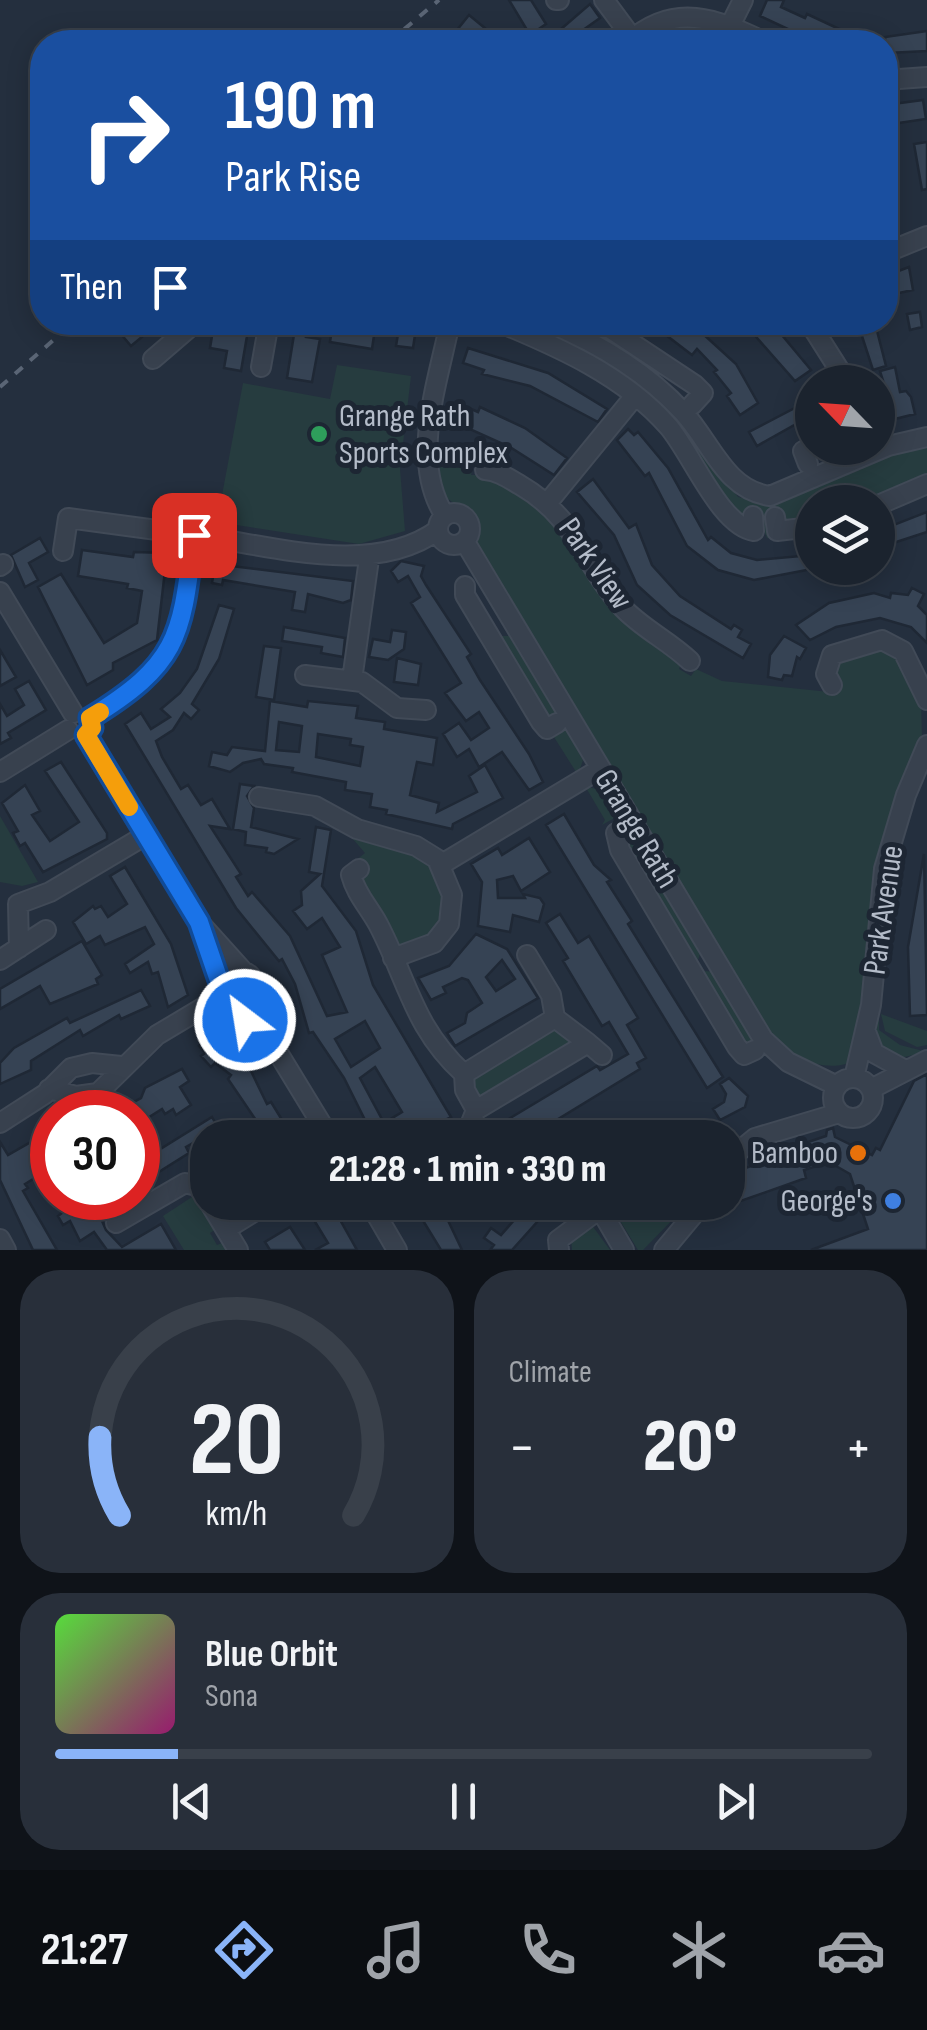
<!DOCTYPE html>
<html lang="en">
<head>
<meta charset="utf-8">
<style>
	body { margin:0; font-family:"Sofia Sans Condensed",sans-serif; background:#282f3a; color:#f1f3f6; height:100vh; display:flex; flex-direction:column; font-size:38px; white-space:nowrap }
	* { box-sizing:border-box; margin:0 }
	p { font-size:32px; color:#a0a4aa }
	.icon { flex:none; width:55px; height:55px; fill:none; stroke:currentColor; stroke-width:2; stroke-linecap:round; stroke-linejoin:round }
	.map { position:relative; height:1250px; overflow:hidden }
	.sheet { display:flex; flex-direction:column; gap:20px; padding:20px; background:#0f1319; flex:1 }
	.sheet>* { flex:none }
	.banner { position:absolute; left:30px; top:30px; width:868px; height:305px; border-radius:40px; box-shadow:0 5px 25px #0003,0 0 0 2px #39404a; background:#1a4fa0; color:#fff; overflow:hidden }
	.needle { width:65px; rotate:295deg }
	.controls { position:absolute; left:795px; top:365px; display:grid; gap:20px }
	.controls a { display:grid; place-items:center; width:100px; height:100px; border-radius:50%; background:#1b232e; box-shadow:0 5px 25px #0003,0 0 0 2px #39404a; font-size:50px }
	.speed { position:absolute; left:30px; top:1090px; display:flex; gap:20px; font-size:50px; font-weight:700; text-align:center }
	.speed>* { display:grid; place-content:center; width:130px; height:130px; border-radius:50%; background:#1b232e; box-shadow:0 5px 25px #0003,0 0 0 2px #39404a; line-height:1 }
	.speed .limit { border:15px solid #d22; background:#fff; color:#111 }
	.pin { position:absolute; display:grid; place-items:center; width:85px; height:85px; color:#fff; margin:-42px; border-radius:20px; box-shadow:0 5px 15px #0006 }
	.me { position:absolute; width:110px; margin:-55px; rotate:329deg; stroke-linejoin:round; filter:drop-shadow(0 0 8px #0008) }
	.turn { display:flex; align-items:center; gap:35px; height:210px; padding:0 30px; font-size:45px }
	.turn .icon { width:130px; height:130px; stroke-width:2.5 }
	.turn b { display:block; font-size:70px; line-height:85px }
	.then { display:flex; align-items:center; height:95px; padding:0 30px; background:#0003; gap:20px; font-size:38px }
	.big { font-size:75px; font-weight:800; line-height:1.1 }
	.sheet .tile { flex:1; display:flex; flex-direction:column; justify-content:center; gap:15px; min-width:0; padding:0 35px; border-radius:40px; background:#282f3a }
	.sheet .dial { align-items:center; gap:0 }
	.dial svg { height:260px; overflow:visible; fill:none; stroke:#39404a; stroke-width:7; stroke-linecap:round; text-anchor:middle }
	.dial text { fill:#f1f3f6; stroke:none }
	.song { display:flex; align-items:center; gap:30px }
	.cover { width:120px; height:120px; border-radius:15px; background:linear-gradient(135deg,hsl(110 70% 55%),hsl(320 70% 35%)) }
	.played { height:10px; border-radius:5px; background:linear-gradient(90deg,#8ab4f8 15%,#39404a 15%) }
	.keys { display:flex; justify-content:space-around; direction:ltr }
	.heat { display:flex; justify-content:space-between; align-items:center; font-size:55px; direction:ltr }
	.sheet .tiles { flex:1; display:grid; gap:20px; grid-template-columns:1fr 1fr }
	.tile:last-child { grid-column:span 2 }
	.trip { position:absolute; left:190px; top:1120px; width:555px; height:100px; border-radius:40px; background:#1b232e; box-shadow:0 5px 25px #0003,0 0 0 2px #39404a; font-weight:800; line-height:100px; text-align:center }
	.tabs { display:flex; height:160px; justify-content:space-around; align-items:center; background:#0b0e12; color:#a0a4aa }
	.tabs .icon { width:70px; height:70px }
	.tabs .current { color:#8ab4f8 }
	.tabs b { font-size:45px; color:#f1f3f6 }
	.map>svg:first-child { display:block }
</style>
</head>
<body>
<div class="map">
<svg width="927" height="1250" viewBox="0 0 927 1250">
	<rect width="100%" height="100%" fill="#242f3e"/>
	<path fill="#263c3f" d="M337 365 411 376 400 469 405 531 359 544 217 522 243 383 330 399Z
		M684 428 738 497 764 503 904 449 927 448V477L866 502H812V521L787 524 781 516 773 538H767L762 526 739 521 680 432Z
		M436 447 438 454 472 471 471 475H483L531 497 681 664 679 669 691 676 696 669 722 681 839 693 842 680 831 670 846 654 892 648 921 701 922 738 849 1063C821 1072 797 1058 774 1043L479 555 476 519 441 494Z
		M501 636H509L557 715 546 717Z
		M566 730 583 760 578 775 554 737Z
		M585 786 603 791 618 816 602 825 605 820Z
		M0 816 38 882 22 886 0 882Z
		M346 831C403 848 472 860 435 935L399 949 361 888 355 861 365 853Z
		M630 833 701 951 698 960 622 838Z
		M705 971 714 972 755 1042 741 1044 702 976Z
		M879 1002V1030L900 1045 927 1052 891 1060 872 1037Z
		M881 1014 927 1031V1045L917 1047 885 1031Z
		M554 1027 569 1037V1044L483 1099 474 1092V1076Z
		M195 1195 216 1229 210 1233 217 1245 224 1242 228 1250H184L163 1216Z
		M684 1203 687 1205 643 1250H638L616 1214 618 1207 629 1203Z
		M591 1224 610 1250H572L571 1238Z"/>
	<path fill="#364354" stroke="#1f2835" stroke-width="2.5" fill-rule="evenodd" d="M509 0H531L546 24 530 35Z
		M767 0H784L781 7 805 18 807 14 867 42H822L792 31 760 16Z
		M590 4 600 18 566 42H546Z
		M469 15 486 29 480 37 487 42H473L457 30Z
		M927 31V51L887 53 885 37Z
		M923 100 926 119 885 125V105Z
		M927 142V189L922 190 914 144Z
		M909 267 913 290 885 296V276Z
		M920 312 922 327 910 330 907 314Z
		M133 322H160L131 346 120 333Z
		M296 322H308L306 337 320 339 312 382 287 378Z
		M333 322H376L372 349 330 342Z
		M400 322H417L413 348 396 346Z
		M649 322H690L736 364 758 403 740 415 727 396 731 393 714 372 717 370 697 349 692 355Z
		M743 322H771L811 370 795 381Z
		M875 323 886 366 873 370 859 327Z
		M213 330 247 336 241 371 224 368 227 351 210 348Z
		M468 348 548 373 607 409 598 422 530 386 482 374 484 370 463 363Z
		M895 367 900 392 906 391 911 397 915 414 895 419 880 371Z
		M812 399V415L757 446 749 432Z
		M462 405 478 412 480 407 525 428 567 458 554 475 510 447 454 422Z
		M628 429 634 435 638 432 668 468 708 540 711 537 731 553 757 560 812 555V569L754 580 718 570 687 546 649 473 645 476 617 440Z
		M593 479 629 528 636 524 652 565 680 596 731 629 734 625 742 630 738 637 751 644 743 658 670 615 637 585 614 535 577 492Z
		M927 512V532L878 548V531Z
		M40 538 48 552 29 563 38 580 25 587 11 555Z
		M82 550 133 557 134 552 167 553 157 640 113 663V670L87 685 38 587 61 574 104 643 137 623 142 591 127 588 128 584 78 576Z
		M401 561 424 566 421 576 426 585 471 654 467 657 480 680 529 754 543 782 529 790 502 752 479 767 469 749 457 757 443 734 459 723 471 740 489 728 479 712 466 721 445 693 461 683 411 603 420 597 408 576 398 582 391 571Z
		M215 564 353 581 351 600 343 603 308 594 305 612 292 610 295 592 223 580 222 585 212 583Z
		M912 588 924 594 918 606 927 615V643L911 627 880 618 836 627 810 640 796 625 829 603 874 593 890 598 891 593 908 595Z
		M219 605 234 609 219 659 192 704 199 710 191 719 184 713 173 730 156 741 162 757 181 789 188 785 201 805 212 799 230 829 210 826 241 874 236 877 248 896 252 892 290 936 327 1016 347 1012 322 955 340 947 322 918 307 929 293 911 302 905 301 891 320 874 309 872 316 827 331 830 322 886 356 931 373 985 445 1107 451 1117 445 1120 456 1138H374L344 1078 313 1032 309 1033 295 984 282 959 279 961 236 908 125 724 141 713 151 729 170 717 161 709 180 693 197 669ZM365 1021 380 1048 351 1067 335 1039ZM375 1067 402 1112 384 1123 360 1078Z
		M284 627 345 638 343 657 321 653 322 647 282 641Z
		M392 630 406 632 404 649 388 660 369 657 373 639 390 642Z
		M784 636 806 648 800 659 797 657 792 676 784 675 782 680 768 677 770 655Z
		M264 646 281 648 274 700 256 697Z
		M0 650 16 677 0 686Z
		M397 658 421 664 418 685 394 682Z
		M29 681 46 710 8 733 11 738 0 744V704L7 716 24 705 15 689Z
		M270 701 307 707 308 701 358 706 356 718 385 722 384 729 437 738 433 765 417 762 410 795 439 803 437 812 477 792 469 776 485 765 503 798 453 824 452 829 386 814 387 810 370 807 372 794 345 790 346 782 292 772 293 768 264 764 261 759 243 763 230 772 209 766 212 752 227 755 232 747 265 751ZM279 722 302 726 299 752 276 750ZM318 734 351 739 350 745 363 747 360 766 316 757Z
		M61 762 107 833V839L43 872 25 843 20 846 13 833 18 831 2 803 25 785 40 811 32 815 50 841 79 822 45 771Z
		M240 784 254 786 247 796 254 808 251 827 298 839 274 854 266 852 267 848 245 845 246 832 233 829Z
		M564 814 594 865 611 880 607 882 632 921 628 924 723 1077 707 1088 546 825Z
		M529 838 550 872 521 891 513 876 497 880 498 898H525L523 894 540 898 544 904 539 922 513 915 510 932 478 926 482 882 471 864 498 848 502 855Z
		M924 854 927 1015 910 1016 908 947Z
		M125 867 171 944 188 995 168 1007 158 972 152 974 148 962 130 973 125 964 154 944 145 927 105 945 100 936 86 944 73 922 93 906 95 909 101 906 108 917 127 904 110 876Z
		M560 914 578 943 589 936 638 1018 627 1025 646 1058 637 1063 640 1069 527 1138H477L597 1066 600 1070 628 1054 609 1022 602 1026 563 961 568 958 546 923Z
		M476 934 507 949 538 998 455 1046 447 1033 465 1023 467 1013 482 1003 468 980 462 978 443 987 446 993 431 1000 418 978 449 966ZM502 960 515 979 496 991 486 977Z
		M82 941 102 975 96 979 98 984 50 1004 40 986 0 1009V989Z
		M141 990 150 1006 121 1019 119 1015 83 1036 80 1030 31 1061V1070L0 1084V1063L14 1048 67 1018 70 1023Z
		M214 1033 249 1067 267 1104 271 1102 287 1128 282 1132 286 1138H268L228 1079 231 1075 215 1063 211 1067 201 1056 205 1053 199 1046Z
		M182 1069 189 1081 180 1087 191 1105 176 1115 173 1109 165 1114 162 1109 138 1124V1112H115L141 1098 145 1088Z
		M927 1074V1250H811L868 1229 850 1174 829 1162 804 1170 806 1178 735 1203 729 1186 738 1183 734 1172 800 1149 799 1145 826 1136 827 1130 833 1128 835 1137 872 1155 876 1148 880 1150 914 1081Z
		M729 1078 748 1096 745 1107 720 1120 713 1109 724 1102 726 1094 720 1084Z
		M212 1117 224 1138H202L186 1147 189 1153 138 1185V1163Z
		M589 1122 597 1138H563Z
		M702 1126V1138H674V1127Z
		M52 1130V1150L33 1168 38 1176 25 1184 28 1188 23 1191 57 1250H33L0 1180V1142L8 1155Z
		M54 1198H92L106 1230 122 1247 161 1224 176 1250H107L94 1232 80 1241 70 1221 63 1225 58 1216 62 1213Z
		M313 1202H330L357 1250H315L328 1243 306 1207Z
		M418 1202H435L438 1208 446 1202H467L448 1214 444 1212 462 1250H441L422 1219 426 1217Z
		M530 1202H555L512 1250H490L494 1245 484 1238 491 1228 501 1235Z
		M290 1227 305 1250H270L265 1242Z"/>
	<g fill="none" stroke-linecap="round" stroke-linejoin="round">
		<g stroke="#414a57" stroke-width="22">
			<path id="minor" d="M556 0H559
				M604 0 633 39
				M730 26 743 0
				M629 42C675 1 716 19 765 42
				M885 80 927 77
				M885 253 927 236
				M498 322C559 347 624 376 668 426 691 452 720 526 754 531L753 516
				M547 322C598 343 646 372 683 412 711 442 725 490 770 496L888 446 927 437
				M600 322 695 385 703 393 692 405
				M809 322 847 382
				M153 359 196 322
				M261 367 269 322
				M808 464 803 451 812 447
				M485 470C498 471 508 478 520 485 577 518 582 563 623 608 643 629 669 641 690 661
				M549 501 634 397
				M878 505 927 484
				M438 529a16 16 0 1 1 32 0a16 16 0 1 1-32 0Z
				M445 516C409 460 438 383 450 322
				M775 517 777 531 812 527
				M465 542 763 1039 788 1062 837 1086
				M63 551 68 518 194 535
				M0 566 3 564
				M465 586V595L541 722 547 729 557 723
				M0 592 73 713
				M305 675 362 682 397 708 426 710
				M352 680 369 559
				M832 685 826 674 832 655 882 640 903 651 927 700
				M91 718C181 662 181 636 194 535 270 545 372 578 438 530
				M86 735 199 922
				M0 772 68 730
				M259 797 315 806 357 829 416 846 437 859 452 895 449 924 434 943 393 958
				M616 833 620 850 737 1047 744 1055 755 1050
				M442 864 600 769
				M359 869 351 875C356 894 368 906 378 924 408 981 413 1027 464 1074L465 1090 476 1110
				M19 948 18 904 50 892 146 835
				M527 955 551 995 555 1018 588 1043
				M0 960 46 930
				M223 987a16 16 0 1 1 32 0a16 16 0 1 1-32 0Z
				M223 982 199 922 244 972
				M255 986 276 1051
				M235 1003 277 1051 330 1138
				M866 1032 874 1053 905 1070
				M464 1074 555 1018
				M833 1098a20 20 0 1 1 40 0a20 20 0 1 1-40 0Z
				M854 1078 871 1005 884 869 906 795 927 745
				M49 1089 76 1096 98 1093 157 1035 224 995
				M871 1089 927 1060
				M0 1123 45 1094 71 1068 92 1063 121 1066
				M470 1125 476 1110 588 1043 602 1055
				M728 1160 755 1138 839 1113
				M209 1202 238 1250
				M369 1202 397 1250
				M600 1209 624 1250
				M116 1223 185 1183 197 1186 208 1199
				M226 1229 270 1202
				M0 1239 6 1250
				M559 1250 558 1240 609 1202
				M664 1250 704 1202"/>
		</g>
		<use href="#minor" stroke="#38414e" stroke-width="18"/>
		<path stroke="#5a6575" stroke-width="4" stroke-dasharray="10 10" stroke-linecap="butt" d="M389 42 439 0
			M0 387 74 322"/>
	</g>
	<g fill="none" stroke-linecap="round" stroke-linejoin="round">
		<g stroke="#114b97" stroke-width="25">
			<path id="route" d="M194 535C181 636 181 662 90 718L92 728 86 735 199 922 224 995 245 1020"/>
		</g>
		<use href="#route" stroke="#1a73e8" stroke-width="18"/>
		<path stroke="#f59e0b" stroke-width="18" d="M100 712 90 718 92 728 86 735 129 807"/>
	</g>
	<circle fill="#2e9e5b" stroke="#1d2633" stroke-width="4" cx="319" cy="434" r="10"/>
	<circle fill="#e8710a" stroke="#1d2633" stroke-width="4" cx="858" cy="1153" r="10"/>
	<circle fill="#3f7fe0" stroke="#1d2633" stroke-width="4" cx="893" cy="1201" r="10"/>
	<g text-anchor="middle" dominant-baseline="central" stroke-width="10" stroke-linejoin="round" paint-order="stroke">
		<g font-size="32" fill="#b4bcc9" stroke="#1d2633" text-anchor="end">
			<text x="339" y="416" text-anchor="start">Grange Rath<tspan x="339" dy="37">Sports Complex</tspan></text>
			<text x="838" y="1153">Bamboo</text>
			<text x="873" y="1201">George's</text>
		</g>
		<g font-size="32" fill="#b4bcc9" stroke="#1d2633">
			<text transform="translate(595 564) rotate(55)">Park View</text>
			<text transform="translate(636 829) rotate(59)">Grange Rath</text>
			<text transform="translate(884 910) rotate(-82)">Park Avenue</text>
		</g>
	</g>
</svg>
<div class="controls">
<a><svg class="needle" viewBox="-14 -14 28 28"><path d="M0-13l5 13h-10z" fill="#e53935"/><path d="M0 13l5-13h-10z" fill="#a0a4aa"/></svg></a>
<a><svg class="icon" aria-label="layers" viewBox="0 0 24 24"><path d="M12 4l9 5-9 5-9-5zM3 14l9 5 9-5"/></svg></a>
</div>
<div class="speed"><div class="limit">30</div></div>
<div class="pin" style="left:194px;top:535px;background:#d93025"><svg class="icon" aria-label="arrive" viewBox="0 0 24 24"><path d="M6 21V4h12l-3 4 3 4H6"/></svg></div>
<svg class="me" style="left:245px;top:1020px" viewBox="-20 -20 40 40"><circle r="17" fill="#1a73e8" stroke="#fff" stroke-width="3"/><path d="M0-11L8 9 0 5-8 9z" fill="#fff"/></svg>
<div class="trip">21:28 · 1 min · 330 m</div>
<div class="banner">
<div class="turn"><svg class="icon" aria-label="right" viewBox="0 0 24 24"><path d="M7 20v-9h11M14 6l5 5-5 5"/></svg><div><b>190 m</b>Park Rise</div></div>
<div class="then">Then<svg class="icon" aria-label="arrive" viewBox="0 0 24 24"><path d="M6 21V4h12l-3 4 3 4H6"/></svg></div>
</div>
</div>
<section class="sheet">
<div class="tiles">
<div class="tile dial"><svg viewBox="0 0 100 80">
<path d="M14 69A42 42 0 1 1 86 69"/>
<path d="M14 69A42 42 0 0 1 8 45" stroke="#8ab4f8"/>
<text x="50" y="56" font-size="32" font-weight="700">20</text>
<text x="50" y="72" font-size="11">km/h</text>
</svg></div>
<div class="tile"><p>Climate</p>
<div class="heat"><a>−</a><b class="big">20°</b><a>+</a></div>
</div>
<div class="tile">
<div class="song"><i class="cover"></i><div><b>Blue Orbit</b><p>Sona</p></div></div>
<div class="played"></div>
<div class="keys"><svg class="icon" aria-label="previous" viewBox="0 0 24 24"><path d="M18 5L8 12l10 7zM5 5v14"/></svg><svg class="icon" aria-label="pause" viewBox="0 0 24 24"><path d="M8 5v14M16 5v14"/></svg><svg class="icon" aria-label="next" viewBox="0 0 24 24"><path d="M6 5l10 7-10 7zM19 5v14"/></svg></div>
</div>
</div>
</section>
<nav class="tabs">
<b>21:27</b>
<svg class="icon current" aria-label="directions" viewBox="0 0 24 24"><path d="M12 3l9 9-9 9-9-9zM9 14v-3h6M13 9l2 2-2 2"/></svg>
<svg class="icon" aria-label="music" viewBox="0 0 24 24"><path d="M9 18V5l10-2v13"/><circle cx="6" cy="18" r="3"/><circle cx="16" cy="16" r="3"/></svg>
<svg class="icon" aria-label="phone" viewBox="0 0 24 24"><path d="M5 4h4l2 5-3 2q2 4 5 5l2-3 5 2v4C11 20 4 13 5 4z"/></svg>
<svg class="icon" aria-label="climate" viewBox="0 0 24 24"><path d="M12 3v18M4 7l16 10M4 17L20 7"/></svg>
<svg class="icon" aria-label="car" viewBox="0 0 24 24"><path d="M5 17H2v-5l4-1 3-4h7l3 4 3 1v5h-3M9 17h6M6 11h13"/><circle cx="7" cy="17" r="2"/><circle cx="17" cy="17" r="2"/></svg>
</nav>
</body>
</html>
